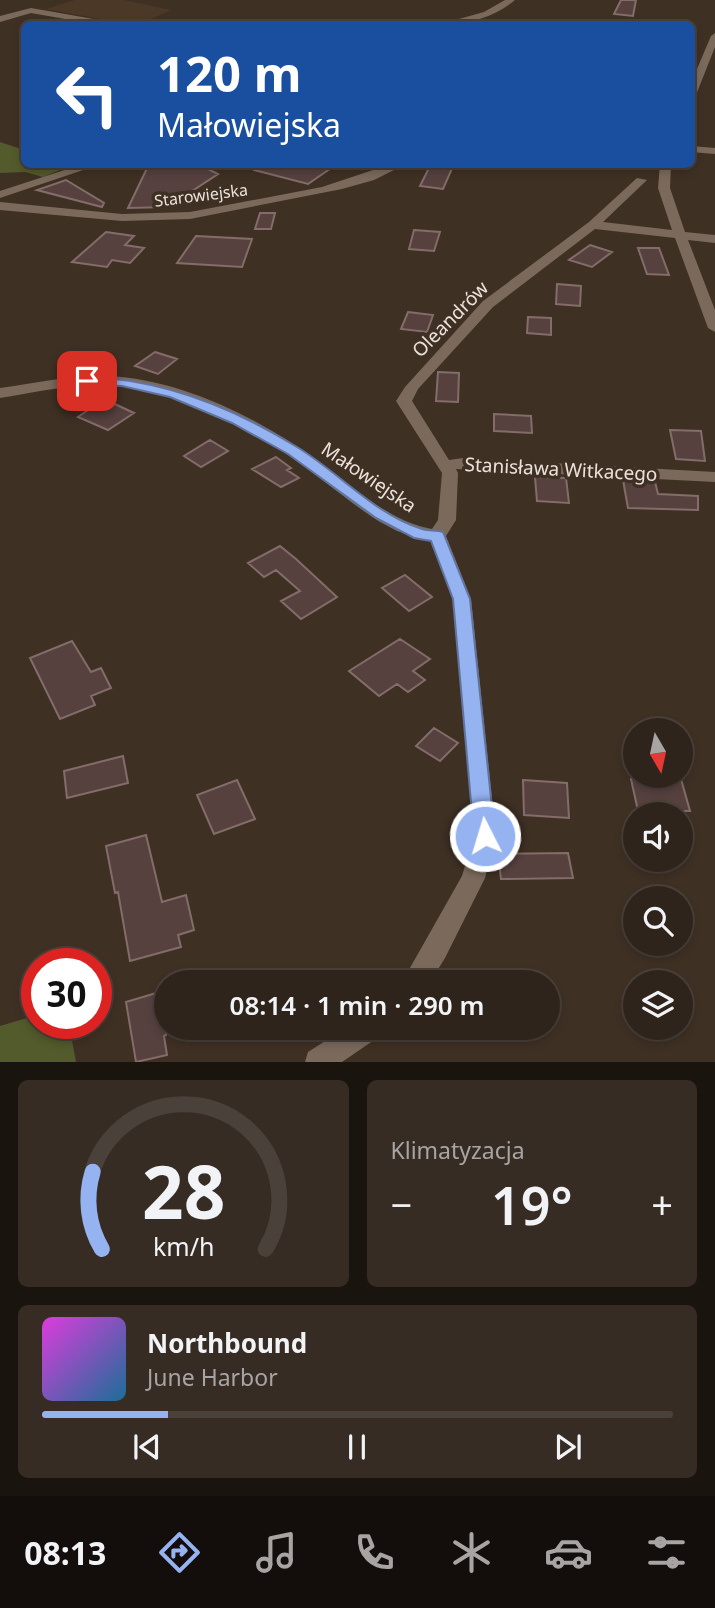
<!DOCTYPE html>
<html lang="pl">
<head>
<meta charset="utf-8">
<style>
	body { margin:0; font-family:"Noto Sans",sans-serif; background:#372c24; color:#f1f3f6; height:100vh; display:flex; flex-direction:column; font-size:26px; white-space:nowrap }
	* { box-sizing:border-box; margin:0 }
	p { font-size:23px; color:#a7a4a3 }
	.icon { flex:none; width:38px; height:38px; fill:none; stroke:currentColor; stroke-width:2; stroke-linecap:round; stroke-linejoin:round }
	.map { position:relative; height:1062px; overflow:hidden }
	.details { display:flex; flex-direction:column; gap:18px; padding:18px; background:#1a140f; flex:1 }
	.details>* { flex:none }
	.hud { position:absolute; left:21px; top:21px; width:674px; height:147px; border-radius:10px; box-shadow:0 4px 10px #0003,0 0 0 2px #4a413a; background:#1a4fa0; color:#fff; overflow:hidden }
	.needle { width:46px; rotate:171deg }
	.buttons { position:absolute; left:623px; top:718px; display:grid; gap:14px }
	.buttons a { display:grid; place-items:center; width:70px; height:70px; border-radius:50%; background:#2f241b; box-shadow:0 4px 10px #0003,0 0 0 2px #4a413a; font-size:35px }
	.speed { position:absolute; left:21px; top:948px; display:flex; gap:14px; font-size:35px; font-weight:700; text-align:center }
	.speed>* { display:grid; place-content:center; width:91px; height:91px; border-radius:50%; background:#2f241b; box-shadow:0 4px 10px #0003,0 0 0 2px #4a413a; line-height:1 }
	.speed .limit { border:10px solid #d22; background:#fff; color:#111 }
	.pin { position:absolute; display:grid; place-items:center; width:60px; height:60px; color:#fff; margin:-30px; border-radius:14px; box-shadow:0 4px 10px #0006 }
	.me { position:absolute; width:77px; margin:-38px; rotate:355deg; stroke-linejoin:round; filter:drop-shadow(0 0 5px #0008) }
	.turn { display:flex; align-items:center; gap:24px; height:147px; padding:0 21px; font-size:32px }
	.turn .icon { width:91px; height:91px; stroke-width:2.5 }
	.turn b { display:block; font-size:49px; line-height:60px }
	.big { font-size:52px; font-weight:600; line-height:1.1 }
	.details .tile { flex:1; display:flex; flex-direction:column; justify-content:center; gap:10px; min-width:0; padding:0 24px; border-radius:10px; background:#372c24 }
	.details .dial { align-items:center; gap:0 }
	.dial svg { height:182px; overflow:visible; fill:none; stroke:#4a413a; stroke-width:7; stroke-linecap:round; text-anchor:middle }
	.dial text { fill:#f1f3f6; stroke:none }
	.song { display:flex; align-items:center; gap:21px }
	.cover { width:84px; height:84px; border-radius:10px; background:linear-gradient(135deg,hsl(300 70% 55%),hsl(200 70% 35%)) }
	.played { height:7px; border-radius:4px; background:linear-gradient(90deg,#95b2f1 20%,#4a413a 20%) }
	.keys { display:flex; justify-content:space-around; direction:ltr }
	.heat { display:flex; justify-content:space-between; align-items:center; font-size:38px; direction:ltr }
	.details .tiles { flex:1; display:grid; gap:18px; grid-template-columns:1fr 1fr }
	.tile:last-child { grid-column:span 2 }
	.trip { position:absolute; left:154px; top:970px; width:406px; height:70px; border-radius:35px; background:#2f241b; box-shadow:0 4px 10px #0003,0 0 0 2px #4a413a; font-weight:600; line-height:70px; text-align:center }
	.menu { display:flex; height:112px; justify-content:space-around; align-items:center; background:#130e0b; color:#a7a4a3 }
	.menu .icon { width:49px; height:49px }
	.menu .current { color:#95b2f1 }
	.menu b { font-size:32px; color:#f1f3f6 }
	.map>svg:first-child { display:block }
</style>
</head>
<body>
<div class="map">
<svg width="715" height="1062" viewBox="0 0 715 1062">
	<rect width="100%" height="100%" fill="#3f3024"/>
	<path fill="#4c3827" d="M75 0H124L171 10 140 24H128L46 9Z"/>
	<path fill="#535a2b" d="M0 142 24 150V164L72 165 43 177 25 172 0 173Z
		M37 1015V1024H69L76 1062H0V1026Z"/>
	<path fill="#56413f" stroke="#836c69" stroke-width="2" d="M621 0H636L633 16 614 14Z
		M149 164H198L218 174 186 195 178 193 169 207 128 208Z
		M254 164H337L308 184 254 170Z
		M431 164H454L443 189 420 186Z
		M66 180 104 203 102 207 37 190Z
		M260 213H275L271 229H255Z
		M414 230 440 232 434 251 409 249Z
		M106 232 134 236 125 245 144 248 130 263 112 260 107 267 72 262Z
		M196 236 252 239 242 267 177 263Z
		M590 245 612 252 592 267 569 260Z
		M638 248H659L669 275 647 274Z
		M557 284 581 286 580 306 556 304Z
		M408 312 433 315 427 332 401 329Z
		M528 317 551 318V335L527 333Z
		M155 352 177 359 158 374 135 366Z
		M438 372 459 373 458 402 436 401Z
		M104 399 134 413 108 430 78 417Z
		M494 414 531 416 532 433 494 431Z
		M670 430 701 431 705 461 676 459Z
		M210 440 228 451 201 467 184 456Z
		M276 457 291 468 287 470 299 478 281 487 252 469Z
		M535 477 566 478 569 503 537 501Z
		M623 480 655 482 658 494 698 496V510L628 508Z
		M280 546 296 559 337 597 301 619 281 601 300 591 276 570 264 577 248 563Z
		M405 575 432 597 409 611 382 588Z
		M400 639 430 659 413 671 425 680 408 692 397 684 379 696 349 671Z
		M72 641 91 672 101 668 111 688 91 696 95 705 60 719 30 658Z
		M434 728 458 743 440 761 416 746Z
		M123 756 128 783 67 798 64 771Z
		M631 779H681L690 811H638Z
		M237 780 255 819 214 834 197 795Z
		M523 780 567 783 569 818 524 815Z
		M146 835 162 902 186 895 194 930 178 935 181 947 130 961 118 892 115 893 106 846Z
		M568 853 573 878 501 879 498 854Z
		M166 990V1035L164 1036 167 1055 136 1062 126 1002Z"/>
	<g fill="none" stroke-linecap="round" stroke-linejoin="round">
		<path fill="#7b6a5c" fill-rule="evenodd" d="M505 0H515C496 16 466 26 441 24L484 12Z
			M31 8 105 21 109 24H94L31 13 0 22V16Z
			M715 33V47L696 95 691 98V83L711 36Z
			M691 146 715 148V154L691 152Z
			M83 164H101L0 198V191Z
			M391 164H406L374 180 342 189 190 219 122 221 0 210V202L122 214 190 212 322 187Z
			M660 164H671L670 188 685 232 715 235V243L688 240 715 310V332L708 328 675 238 595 229 493 307 418 389 412 401 449 460 463 458 715 472V482L456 469 458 473 456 520 446 536 471 599 496 836 485 878 445 958 430 982H402L462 876 474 836 453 599 430 540 397 531 380 522C347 501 318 475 285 453 234 419 169 388 106 385 71 384 35 392 0 398V388C35 383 71 375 107 376 181 379 259 418 318 461 353 487 388 521 432 529L438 520 442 473 396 401 405 387 483 301 589 222 637 178 647 180 603 222 672 230 658 188Z
			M347 1027H384L380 1036 342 1062H305L308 1052Z"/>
	</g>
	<path fill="#95b2f1" stroke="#61749d" stroke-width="2" d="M87 377C162 379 234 408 297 447 337 471 377 516 422 529 429 531 436 530 443 532L470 599 495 836 492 842 485 845 477 842 474 836 453 599 431 541 414 538 376 518 288 454 232 423 170 397 122 386 82 384 80 381Z"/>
	<g text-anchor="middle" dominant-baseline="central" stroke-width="7" stroke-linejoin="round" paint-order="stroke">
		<g font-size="16" fill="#ece2da" stroke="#3f3024">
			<text transform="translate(201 195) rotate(-7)">Starowiejska</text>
		</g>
		<g font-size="19" fill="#ece2da" stroke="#3f3024">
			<text transform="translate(450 319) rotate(-45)">Oleandrów</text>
			<text transform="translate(561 469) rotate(3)">Stanisława Witkacego</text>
			<text transform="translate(369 477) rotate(34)">Małowiejska</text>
		</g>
	</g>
</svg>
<div class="buttons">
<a><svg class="needle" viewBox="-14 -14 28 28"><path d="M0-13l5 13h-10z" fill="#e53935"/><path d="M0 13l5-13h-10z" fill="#a7a4a3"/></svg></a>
<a><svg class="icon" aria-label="sound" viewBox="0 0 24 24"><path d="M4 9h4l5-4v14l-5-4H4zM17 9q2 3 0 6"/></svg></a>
<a><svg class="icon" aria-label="search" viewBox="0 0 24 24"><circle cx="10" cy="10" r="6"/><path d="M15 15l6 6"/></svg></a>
<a><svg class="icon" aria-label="layers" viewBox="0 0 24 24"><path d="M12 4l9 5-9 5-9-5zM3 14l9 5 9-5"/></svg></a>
</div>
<div class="speed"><div class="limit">30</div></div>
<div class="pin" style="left:87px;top:381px;background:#d93025"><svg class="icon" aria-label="arrive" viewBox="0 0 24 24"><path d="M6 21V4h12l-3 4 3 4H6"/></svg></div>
<svg class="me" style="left:485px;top:836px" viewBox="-20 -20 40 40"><circle r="17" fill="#95b2f1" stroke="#fff" stroke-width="3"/><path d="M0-11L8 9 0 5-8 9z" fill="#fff"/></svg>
<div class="trip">08:14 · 1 min · 290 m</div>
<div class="hud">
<div class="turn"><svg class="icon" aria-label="left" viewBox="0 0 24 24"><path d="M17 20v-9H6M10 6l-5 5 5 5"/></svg><div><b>120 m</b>Małowiejska</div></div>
</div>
</div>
<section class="details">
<div class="tiles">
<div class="tile dial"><svg viewBox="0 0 100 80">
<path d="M14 69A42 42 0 1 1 86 69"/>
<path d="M14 69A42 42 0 0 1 10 35" stroke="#95b2f1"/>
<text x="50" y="56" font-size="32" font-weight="700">28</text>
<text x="50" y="72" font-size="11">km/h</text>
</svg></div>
<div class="tile"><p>Klimatyzacja</p>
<div class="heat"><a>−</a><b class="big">19°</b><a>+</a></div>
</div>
<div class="tile">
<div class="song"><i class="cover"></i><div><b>Northbound</b><p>June Harbor</p></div></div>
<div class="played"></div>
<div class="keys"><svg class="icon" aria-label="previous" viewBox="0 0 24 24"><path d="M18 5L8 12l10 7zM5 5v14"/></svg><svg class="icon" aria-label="pause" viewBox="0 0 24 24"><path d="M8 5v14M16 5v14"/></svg><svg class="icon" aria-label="next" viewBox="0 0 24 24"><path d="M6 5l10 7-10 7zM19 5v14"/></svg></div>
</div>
</div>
</section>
<nav class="menu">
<b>08:13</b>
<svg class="icon current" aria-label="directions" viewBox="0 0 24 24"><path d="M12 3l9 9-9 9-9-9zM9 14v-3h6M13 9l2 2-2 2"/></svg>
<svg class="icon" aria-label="music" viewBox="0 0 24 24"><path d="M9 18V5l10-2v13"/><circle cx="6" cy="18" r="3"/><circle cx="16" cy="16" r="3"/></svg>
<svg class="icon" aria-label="phone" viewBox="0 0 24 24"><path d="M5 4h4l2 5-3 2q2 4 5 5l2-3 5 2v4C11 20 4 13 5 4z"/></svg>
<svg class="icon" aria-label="climate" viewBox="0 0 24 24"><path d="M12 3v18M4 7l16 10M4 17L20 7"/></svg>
<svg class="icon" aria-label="car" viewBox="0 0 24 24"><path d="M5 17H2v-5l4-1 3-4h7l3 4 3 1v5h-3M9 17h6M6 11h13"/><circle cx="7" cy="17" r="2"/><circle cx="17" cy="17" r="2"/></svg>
<svg class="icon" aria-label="filters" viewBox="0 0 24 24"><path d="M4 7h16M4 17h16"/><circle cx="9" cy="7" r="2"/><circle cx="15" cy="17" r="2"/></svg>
</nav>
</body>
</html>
